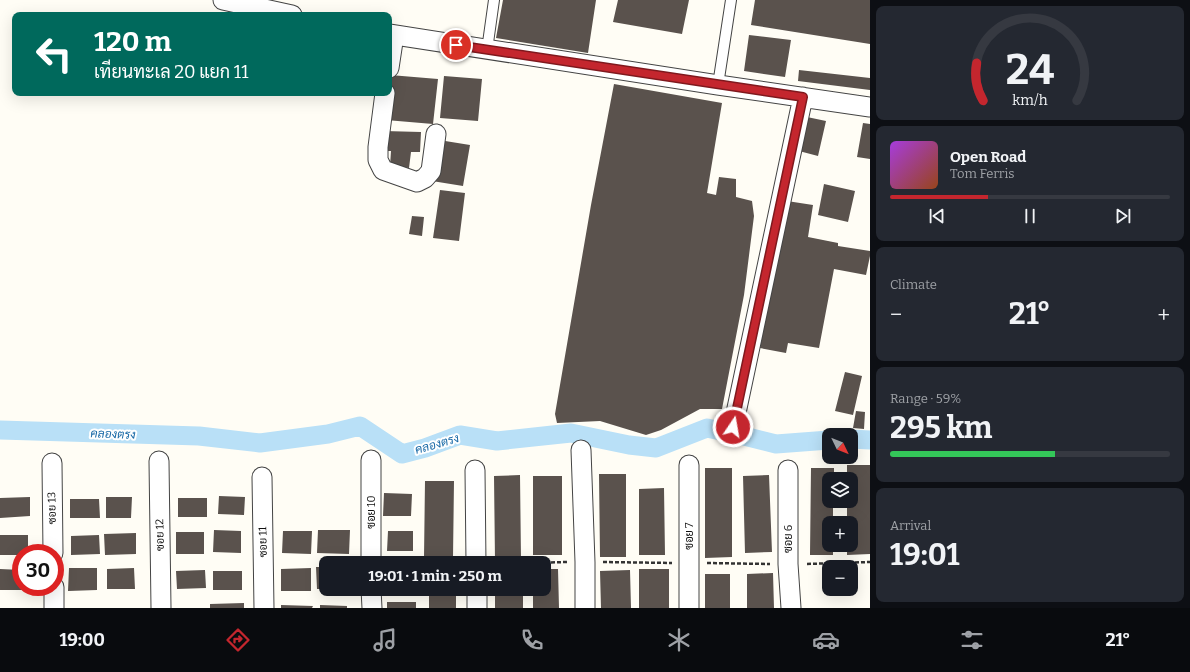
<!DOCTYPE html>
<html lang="en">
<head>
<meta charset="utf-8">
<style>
	body { margin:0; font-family:Bitter,Sarabun,serif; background:#242831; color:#f1f3f6; height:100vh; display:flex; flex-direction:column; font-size:15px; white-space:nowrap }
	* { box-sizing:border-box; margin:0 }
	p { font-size:13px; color:#9ea1a6 }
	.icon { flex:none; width:22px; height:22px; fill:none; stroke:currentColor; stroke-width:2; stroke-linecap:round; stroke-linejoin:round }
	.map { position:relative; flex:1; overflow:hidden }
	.details { display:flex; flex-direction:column; gap:6px; padding:6px; background:#0d0f14; width:320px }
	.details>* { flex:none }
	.banner { position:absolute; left:12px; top:12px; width:380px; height:84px; border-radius:8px; box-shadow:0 4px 16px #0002; background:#00695c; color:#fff; overflow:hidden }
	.needle { width:26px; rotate:133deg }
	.tools { position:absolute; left:822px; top:428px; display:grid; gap:8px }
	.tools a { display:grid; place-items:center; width:36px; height:36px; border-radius:8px; background:#171b24; box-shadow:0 4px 16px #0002; font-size:20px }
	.speed { position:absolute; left:12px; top:544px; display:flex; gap:8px; font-size:20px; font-weight:700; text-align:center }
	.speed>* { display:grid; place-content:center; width:52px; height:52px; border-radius:50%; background:#171b24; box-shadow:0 4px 16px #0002; line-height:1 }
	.speed .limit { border:6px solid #d22; background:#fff; color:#111 }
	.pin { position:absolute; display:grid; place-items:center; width:34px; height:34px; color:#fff; margin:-17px; border:2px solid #fff; border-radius:50%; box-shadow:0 1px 4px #0007 }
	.me { position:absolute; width:44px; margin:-22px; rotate:12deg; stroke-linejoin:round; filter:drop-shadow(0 0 3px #0008) }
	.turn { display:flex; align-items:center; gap:14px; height:84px; padding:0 16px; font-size:18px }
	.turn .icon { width:52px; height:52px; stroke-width:2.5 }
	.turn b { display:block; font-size:28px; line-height:34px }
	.big { font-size:30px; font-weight:700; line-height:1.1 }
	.details .widget { flex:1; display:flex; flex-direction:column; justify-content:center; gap:6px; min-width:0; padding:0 14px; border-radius:8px; background:#242831 }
	.details .dial { align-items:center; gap:0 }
	.dial svg { height:104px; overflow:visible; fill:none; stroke:#363941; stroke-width:7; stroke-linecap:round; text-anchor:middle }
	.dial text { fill:#f1f3f6; stroke:none }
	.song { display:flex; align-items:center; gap:12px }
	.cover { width:48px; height:48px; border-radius:6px; background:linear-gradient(135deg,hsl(280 70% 55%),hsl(20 70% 35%)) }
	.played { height:4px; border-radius:2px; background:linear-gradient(90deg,#c4262e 35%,#363941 35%) }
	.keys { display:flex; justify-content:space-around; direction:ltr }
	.heat { display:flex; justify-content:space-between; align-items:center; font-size:22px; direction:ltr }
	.charge { height:6px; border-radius:3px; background:linear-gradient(90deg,#34c759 59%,#363941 0) }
	.trip { position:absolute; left:319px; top:556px; width:232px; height:40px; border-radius:8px; background:#171b24; box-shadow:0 4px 16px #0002; font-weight:700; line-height:40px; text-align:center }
	.tabs { display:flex; height:64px; justify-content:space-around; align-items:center; background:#090b0e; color:#9ea1a6 }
	.tabs .icon { width:28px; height:28px }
	.tabs .selected { color:#c4262e }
	.tabs b { font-size:18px; color:#f1f3f6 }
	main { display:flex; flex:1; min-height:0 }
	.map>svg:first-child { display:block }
</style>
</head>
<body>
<main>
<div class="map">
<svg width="870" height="608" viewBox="0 0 870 608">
	<rect width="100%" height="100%" fill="#fffdf5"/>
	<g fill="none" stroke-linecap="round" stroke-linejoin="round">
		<path stroke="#b9e0f7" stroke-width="19" d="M0 430 199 436 260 443 328 434 360 426 402 454 425 448 460 435 497 441 571 433 629 445 656 448 707 428 748 437 776 444 829 440
			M851 439 870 440"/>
	</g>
	<path fill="#5a524d" d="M503 0H596L588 53 496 38Z
		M618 0H689L682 34 613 22Z
		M755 0H870V44L751 25Z
		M749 35 791 40 785 77 744 71Z
		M799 70 870 78V90L798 81Z
		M390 75 438 79 433 124 386 120Z
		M444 76 482 79 478 121 440 118Z
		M614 84 722 103 707 193 716 195 719 177 736 179V197L752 201 754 216 744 295 722 409H700L661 430 646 435 600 421 557 423 555 414 591 205Z
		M807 117 826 121 818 156 799 151Z
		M863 123 870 124V159L857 157Z
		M384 131 421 132 420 152H411L409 168 390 166 391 151H383Z
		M439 140 470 145 463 186 432 181Z
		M824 184 855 191 848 222 818 215Z
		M440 190 465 193 459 241 433 238Z
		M787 201 813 205 808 237 838 243V246L870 251V256L866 275 834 269 819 348 788 343 786 353 760 348Z
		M412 216 424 217 422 236 409 234Z
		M845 372 862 376 853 415 835 411Z
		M856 411 865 412 864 429 853 428Z
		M847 465H870V554L847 555V545H851V523H847V501H851V479H847Z
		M705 468H732V557L705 558Z
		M811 468H834V479H829V501H833V523H829V545H833V555H810Z
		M599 474H626V557H600Z
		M520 475 521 560H495L494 476Z
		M769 475 772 552 745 553 743 476Z
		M533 476H562V555H533Z
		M425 481H454L453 558H424Z
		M664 488 665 555H639V489Z
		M384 493 412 494 411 516H383Z
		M219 496 245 497 244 515 218 514Z
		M30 497V516L0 518V498Z
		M106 497H132L131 518H106Z
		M178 498H207V517H178Z
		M70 499H99L100 518H70Z
		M214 530 241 531V553L213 552Z
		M318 530H350L349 554 317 553Z
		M283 531H312L311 554 282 553Z
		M388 531H413V551H387Z
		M176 532H204V554H176Z
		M136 533V554L105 555 104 534Z
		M0 535H28V553H21V555H0Z
		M99 535 100 554 71 555V536Z
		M316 567H326V589H317Z
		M69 568H97V590L68 591Z
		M134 568 135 589H107V569Z
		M311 568V591H281V569Z
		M0 569 21 570V587H27V590H0Z
		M544 569H558L559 608H533V589H544Z
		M639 569H669V608H639Z
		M205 570 206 588 177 589 176 571Z
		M630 570 631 608H601L600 571Z
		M213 571H242V590H213Z
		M773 573 774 608H747V574Z
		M705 574H730V608H705Z
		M429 589H456V608H429Z
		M495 589H523V608H495Z
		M387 602H416V608H387Z
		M244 603V608H210V604Z
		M281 605 313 606 312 608H281Z
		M320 605 347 606V608H320Z"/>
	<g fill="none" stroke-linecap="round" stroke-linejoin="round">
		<g stroke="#444" stroke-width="12">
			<path id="lane" d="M487 50 494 0
				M718 85 731 0"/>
		</g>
		<g stroke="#444" stroke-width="21">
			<path id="street" d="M223 0 292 15
				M389 34 718 85 870 107
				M389 68 394 35
				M385 93 378 147V160L383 170 417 182 425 178 431 171 436 134
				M733 427 803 97
				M581 450 585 562V608
				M371 460V563
				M159 461 161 608
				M52 463 53 553
				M689 465V608
				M475 470 476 563
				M788 470V564L791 608
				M262 477 264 608
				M54 587V608
				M371 589 372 608
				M477 589V608"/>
		</g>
		<path stroke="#333" stroke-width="2.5" stroke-dasharray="4 2" stroke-linecap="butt" d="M603 562 672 563
			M527 563 568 562
			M707 563 770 564
			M807 564 870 562"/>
		<use href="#lane" stroke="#fff" stroke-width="10"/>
		<use href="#street" stroke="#fff" stroke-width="19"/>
	</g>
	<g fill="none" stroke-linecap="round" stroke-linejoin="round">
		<g stroke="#7f191e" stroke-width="10">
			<path id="route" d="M456 45 803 97 733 427"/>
		</g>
		<use href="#route" stroke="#c4262e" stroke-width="7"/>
	</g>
	<g text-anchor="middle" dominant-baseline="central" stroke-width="4" stroke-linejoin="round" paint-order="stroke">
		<g font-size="11" fill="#111" stroke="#fff">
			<text transform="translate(52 508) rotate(-91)">ซอย 13</text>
			<text transform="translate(371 512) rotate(-90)">ซอย 10</text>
			<text transform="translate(160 535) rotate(-91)">ซอย 12</text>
			<text transform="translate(689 536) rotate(-90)">ซอย 7</text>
			<text transform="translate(788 539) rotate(-90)">ซอย 6</text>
			<text transform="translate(263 542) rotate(-91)">ซอย 11</text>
		</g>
		<g font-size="12" font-style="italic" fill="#1768a6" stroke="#fff">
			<text transform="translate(113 434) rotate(2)">คลองตรง</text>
			<text transform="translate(437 444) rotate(-16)">คลองตรง</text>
		</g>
	</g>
</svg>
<div class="tools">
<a><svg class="needle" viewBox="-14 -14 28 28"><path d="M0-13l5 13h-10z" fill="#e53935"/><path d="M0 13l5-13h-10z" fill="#9ea1a6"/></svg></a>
<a><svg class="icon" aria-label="layers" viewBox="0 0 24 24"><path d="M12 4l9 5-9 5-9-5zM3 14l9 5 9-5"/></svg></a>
<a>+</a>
<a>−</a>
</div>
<div class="speed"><div class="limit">30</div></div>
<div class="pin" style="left:456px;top:45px;background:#d93025"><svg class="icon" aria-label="arrive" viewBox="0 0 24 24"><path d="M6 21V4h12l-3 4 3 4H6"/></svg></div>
<svg class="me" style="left:733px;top:427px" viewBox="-20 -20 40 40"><circle r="17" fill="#c4262e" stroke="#fff" stroke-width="3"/><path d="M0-11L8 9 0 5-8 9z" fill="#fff"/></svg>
<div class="trip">19:01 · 1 min · 250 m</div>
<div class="banner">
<div class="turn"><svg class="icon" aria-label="left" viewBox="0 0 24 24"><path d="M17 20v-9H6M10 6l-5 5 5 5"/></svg><div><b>120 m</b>เทียนทะเล 20 แยก 11</div></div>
</div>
</div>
<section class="details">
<div class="widget dial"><svg viewBox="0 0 100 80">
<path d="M14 69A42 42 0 1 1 86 69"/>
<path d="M14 69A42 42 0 0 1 9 40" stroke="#c4262e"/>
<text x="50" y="56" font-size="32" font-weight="700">24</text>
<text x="50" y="72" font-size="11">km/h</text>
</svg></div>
<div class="widget">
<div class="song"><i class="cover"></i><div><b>Open Road</b><p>Tom Ferris</p></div></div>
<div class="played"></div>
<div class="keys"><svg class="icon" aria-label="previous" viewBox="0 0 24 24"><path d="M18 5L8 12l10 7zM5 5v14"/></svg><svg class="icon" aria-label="pause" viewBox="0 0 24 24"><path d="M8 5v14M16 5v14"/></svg><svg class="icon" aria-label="next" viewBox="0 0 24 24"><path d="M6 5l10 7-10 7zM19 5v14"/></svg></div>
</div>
<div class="widget"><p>Climate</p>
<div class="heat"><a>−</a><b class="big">21°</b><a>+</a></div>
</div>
<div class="widget"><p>Range · 59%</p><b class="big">295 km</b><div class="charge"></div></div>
<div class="widget"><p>Arrival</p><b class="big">19:01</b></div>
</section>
</main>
<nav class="tabs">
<b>19:00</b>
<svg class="icon selected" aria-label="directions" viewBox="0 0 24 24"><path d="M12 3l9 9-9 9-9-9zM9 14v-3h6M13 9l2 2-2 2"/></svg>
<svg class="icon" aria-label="music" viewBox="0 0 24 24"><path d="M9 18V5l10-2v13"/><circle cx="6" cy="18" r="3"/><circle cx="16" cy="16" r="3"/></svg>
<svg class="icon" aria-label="phone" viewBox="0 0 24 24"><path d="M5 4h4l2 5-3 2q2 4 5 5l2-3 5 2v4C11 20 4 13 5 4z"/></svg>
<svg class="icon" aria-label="climate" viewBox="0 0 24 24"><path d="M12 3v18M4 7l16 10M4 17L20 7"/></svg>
<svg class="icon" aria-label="car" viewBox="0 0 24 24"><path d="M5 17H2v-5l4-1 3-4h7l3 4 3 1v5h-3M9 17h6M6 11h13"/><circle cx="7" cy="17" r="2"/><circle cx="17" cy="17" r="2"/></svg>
<svg class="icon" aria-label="filters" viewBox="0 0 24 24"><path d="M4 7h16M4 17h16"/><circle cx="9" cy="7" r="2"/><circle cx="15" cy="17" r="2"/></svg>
<b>21°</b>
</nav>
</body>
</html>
